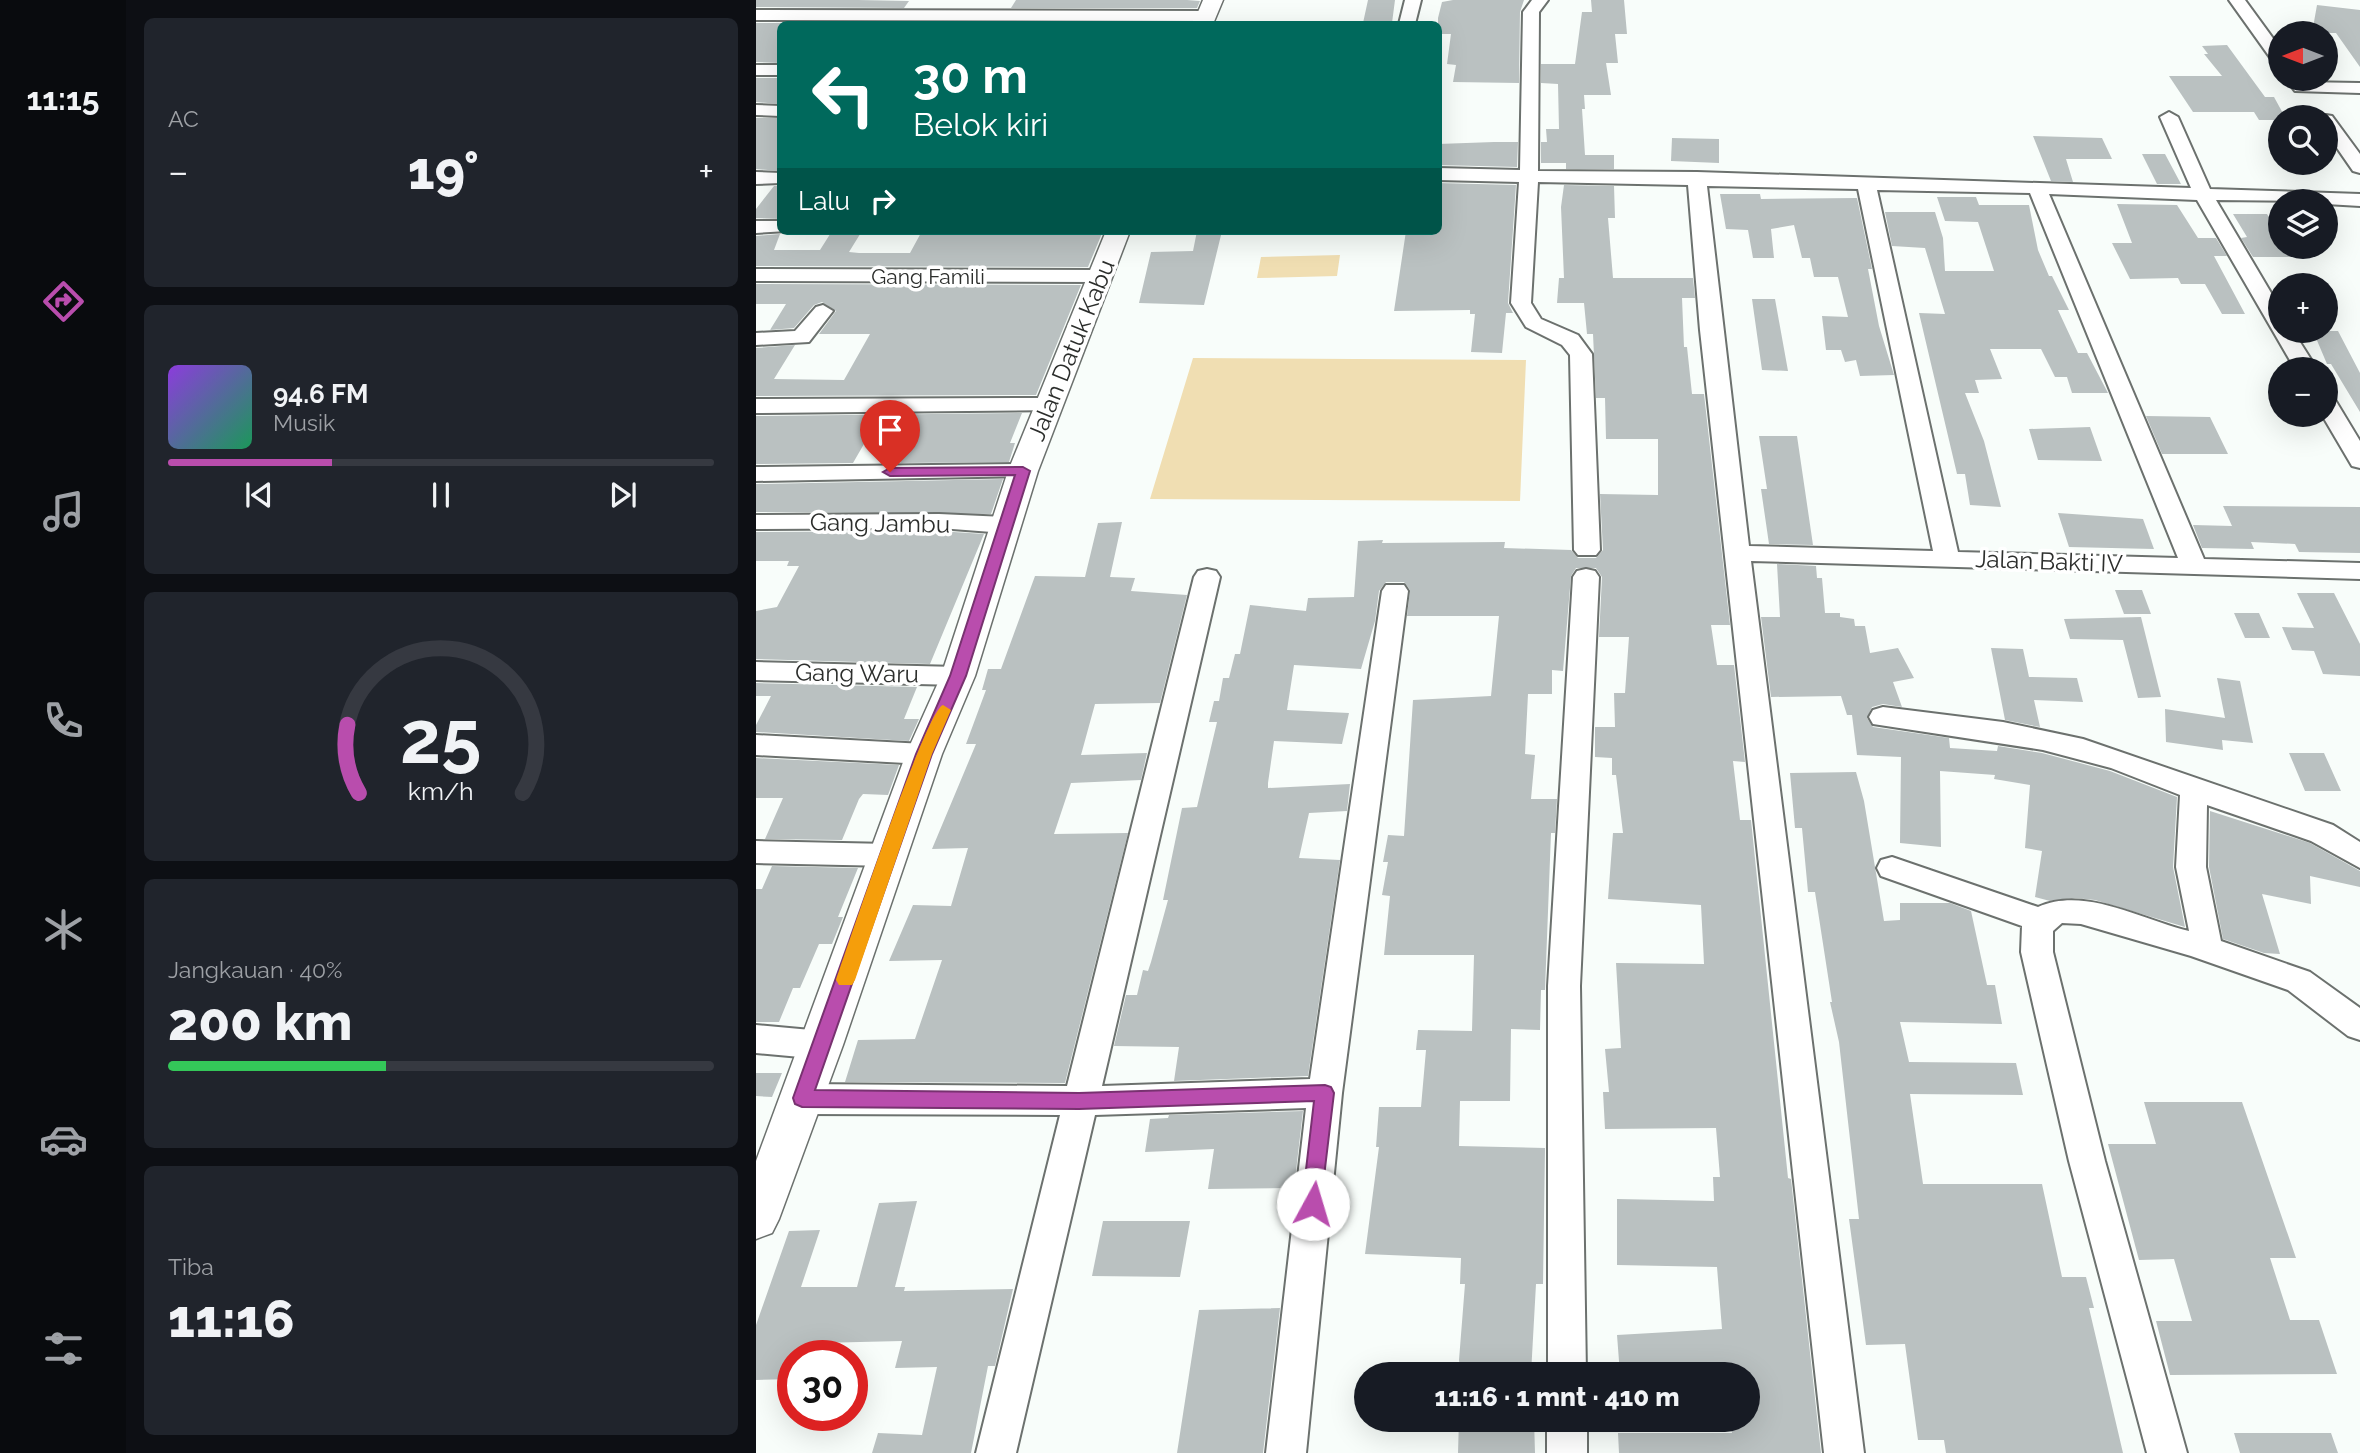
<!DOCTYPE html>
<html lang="id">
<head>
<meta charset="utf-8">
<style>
	body { margin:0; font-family:Raleway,sans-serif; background:#20242c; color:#f1f3f6; height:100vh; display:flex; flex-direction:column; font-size:26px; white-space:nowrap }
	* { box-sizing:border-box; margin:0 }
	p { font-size:23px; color:#9ea1a6 }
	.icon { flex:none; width:38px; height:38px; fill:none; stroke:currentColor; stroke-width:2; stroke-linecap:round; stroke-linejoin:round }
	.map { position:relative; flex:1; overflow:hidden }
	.side { display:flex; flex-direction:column; gap:18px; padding:18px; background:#0d0f14; width:630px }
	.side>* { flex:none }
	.banner { position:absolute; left:21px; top:21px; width:665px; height:214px; border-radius:10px; box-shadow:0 7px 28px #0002; background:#00695c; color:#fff; overflow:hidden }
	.needle { width:46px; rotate:270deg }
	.buttons { position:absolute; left:1512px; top:21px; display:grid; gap:14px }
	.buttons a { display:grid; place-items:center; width:70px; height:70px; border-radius:50%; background:#171b24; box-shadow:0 7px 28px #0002; font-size:35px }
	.speed { position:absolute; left:21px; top:1340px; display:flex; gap:14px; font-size:35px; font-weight:700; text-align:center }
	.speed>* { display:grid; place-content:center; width:91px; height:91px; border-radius:50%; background:#171b24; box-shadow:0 7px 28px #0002; line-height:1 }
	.speed .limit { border:10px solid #d22; background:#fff; color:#111 }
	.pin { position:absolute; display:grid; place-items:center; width:60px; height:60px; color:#fff; margin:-72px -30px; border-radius:50% 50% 50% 0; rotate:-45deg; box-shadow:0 0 7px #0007 }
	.pin .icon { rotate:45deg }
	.me { position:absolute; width:77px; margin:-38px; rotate:6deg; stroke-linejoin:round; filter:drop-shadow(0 0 5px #0008) }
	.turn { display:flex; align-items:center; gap:24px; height:147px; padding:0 21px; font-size:32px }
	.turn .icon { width:91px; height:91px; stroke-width:2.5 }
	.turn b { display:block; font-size:49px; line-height:60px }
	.then { display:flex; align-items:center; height:66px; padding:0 21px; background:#0003; gap:14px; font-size:26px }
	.big { font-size:52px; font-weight:800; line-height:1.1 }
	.side .card { flex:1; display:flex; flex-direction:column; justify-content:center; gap:10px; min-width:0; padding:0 24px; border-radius:10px; background:#20242c }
	.side .dial { align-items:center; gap:0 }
	.dial svg { height:182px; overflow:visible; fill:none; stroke:#363941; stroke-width:7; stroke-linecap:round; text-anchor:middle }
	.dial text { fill:#f1f3f6; stroke:none }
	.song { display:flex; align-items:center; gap:21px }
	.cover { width:84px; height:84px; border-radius:10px; background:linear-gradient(135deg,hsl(270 70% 55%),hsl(150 70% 35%)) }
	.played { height:7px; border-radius:4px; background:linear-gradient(90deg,#b94dad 30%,#363941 30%) }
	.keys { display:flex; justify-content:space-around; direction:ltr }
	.heat { display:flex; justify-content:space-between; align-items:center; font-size:38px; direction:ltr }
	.charge { height:10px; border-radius:5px; background:linear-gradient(90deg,#34c759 40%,#363941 0) }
	.trip { position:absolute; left:598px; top:1362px; width:406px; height:70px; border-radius:35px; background:#171b24; box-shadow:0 7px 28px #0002; font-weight:800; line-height:70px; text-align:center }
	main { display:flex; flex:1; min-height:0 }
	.menu { display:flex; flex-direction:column; width:126px; justify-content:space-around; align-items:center; background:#090b0e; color:#9ea1a6 }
	.menu .icon { width:49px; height:49px }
	.menu .selected { color:#b94dad }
	.menu b { font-size:32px; color:#f1f3f6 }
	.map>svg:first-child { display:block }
</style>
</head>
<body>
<main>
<nav class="menu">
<b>11:15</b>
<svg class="icon selected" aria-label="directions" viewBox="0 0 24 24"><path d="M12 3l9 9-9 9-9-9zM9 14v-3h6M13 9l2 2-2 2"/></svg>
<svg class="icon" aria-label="music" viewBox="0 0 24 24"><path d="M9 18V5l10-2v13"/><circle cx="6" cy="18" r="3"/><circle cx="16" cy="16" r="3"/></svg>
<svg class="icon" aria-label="phone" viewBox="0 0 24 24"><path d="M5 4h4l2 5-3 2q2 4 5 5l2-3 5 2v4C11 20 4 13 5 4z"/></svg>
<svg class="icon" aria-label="climate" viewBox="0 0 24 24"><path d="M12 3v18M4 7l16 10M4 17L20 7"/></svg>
<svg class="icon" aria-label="car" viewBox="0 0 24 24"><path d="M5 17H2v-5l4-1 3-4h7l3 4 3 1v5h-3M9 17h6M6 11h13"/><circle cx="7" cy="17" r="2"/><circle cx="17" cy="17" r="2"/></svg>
<svg class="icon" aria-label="filters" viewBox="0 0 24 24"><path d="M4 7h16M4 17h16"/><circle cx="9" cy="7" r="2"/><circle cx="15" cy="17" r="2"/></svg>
</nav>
<section class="side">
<div class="card"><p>AC</p>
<div class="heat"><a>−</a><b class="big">19°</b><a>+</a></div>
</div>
<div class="card">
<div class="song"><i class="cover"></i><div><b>94.6 FM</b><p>Musik</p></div></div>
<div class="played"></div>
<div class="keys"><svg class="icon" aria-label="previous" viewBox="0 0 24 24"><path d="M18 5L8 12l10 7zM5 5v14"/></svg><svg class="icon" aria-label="pause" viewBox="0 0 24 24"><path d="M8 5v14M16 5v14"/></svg><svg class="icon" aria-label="next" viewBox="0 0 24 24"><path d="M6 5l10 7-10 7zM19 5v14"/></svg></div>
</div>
<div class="card dial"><svg viewBox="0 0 100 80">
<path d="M14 69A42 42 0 1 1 86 69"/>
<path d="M14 69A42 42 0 0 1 9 39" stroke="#b94dad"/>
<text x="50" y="56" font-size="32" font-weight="700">25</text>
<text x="50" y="72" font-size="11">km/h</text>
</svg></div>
<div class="card"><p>Jangkauan · 40%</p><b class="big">200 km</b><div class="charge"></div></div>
<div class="card"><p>Tiba</p><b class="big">11:16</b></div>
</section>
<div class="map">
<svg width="1604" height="1453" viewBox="0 0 1604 1453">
	<rect width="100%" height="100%" fill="#f8fdfa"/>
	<path fill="#f0deb2" d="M584 255 581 276 501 278 505 257Z
		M437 358 770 360 764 501 394 499Z"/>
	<path fill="#bac1c1" d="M0 0H102L153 1 148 8 0 7Z
		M260 0H431L444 1 441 8H255Z
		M612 0H639L636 23H607Z
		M697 0H768L764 12 763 83 697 82 700 65 691 64 695 34H682V18L686 2Z
		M835 0H868L871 34H859L862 63H850L855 95H828L829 109H826L829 155H858V169H810V163H785V142H791L790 129H803L802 84 785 83V64H819L826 12H836Z
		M1561 5 1604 10V67L1580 33H1556Z
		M0 23H136L24 24V63L0 62Z
		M1471 45 1509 97H1518L1529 117H1524V120H1503L1498 112H1437L1413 76H1466L1448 54H1452L1446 46Z
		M24 78V104L0 102V78Z
		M0 118H24V171L0 169Z
		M1277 136 1346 138 1356 159H1310L1317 182 1295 181Z
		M916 138 963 139V163L915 161Z
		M738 142H762L761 167 682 165V144Z
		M1386 154H1409L1425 184H1401Z
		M682 183 760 185 752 303 757 313H750L746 353 715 352 719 314H714V310L638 311 650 231H682Z
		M808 185 858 186 859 218H852L857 278H937L939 298H926L928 347H931L936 394H948L974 625H955L961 665H978L989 762 977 761 984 820H995L1032 1178 1035 1179 1065 1453H863L862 1433H976L974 1419H992V1374H864L861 1335 966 1329 961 1267 861 1265V1199L958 1201 957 1177H964L960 1128 849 1129 847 1092H853L849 1049 865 1048 860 963 948 964 945 905 852 899 857 833H867L860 775H856V758L839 757V727H859L858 693H869L873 637H843L846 577 840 568H820L815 576 807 671 796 670V694H772L769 754 779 755 775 799H801L799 833H795L789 990H785L784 1030 755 1029 754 1101H704L703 1146 789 1148 787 1284H780L775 1374H705L703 1360 709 1284H704L705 1258 609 1254 623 1147H620L623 1107H665L670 1050H660L662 1030 716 1031 718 955H628L634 896 626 895 632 862H627L632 835 648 836 657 700 735 696 743 616H651L654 590 648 582H630L623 591 619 621 605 669 538 665 531 710 593 713 586 744 518 741 512 783V788L594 784 591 811 553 813 543 858 584 860 552 1076 418 1081 423 1047 358 1046 370 995H381L387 970 392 971 395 962 412 900H407L426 808 441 807 461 722H453L458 701H463L467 678H473L479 654H484L494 605 550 611 552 598 598 597 602 541 627 540 626 543 749 542 748 548 815 550 822 558H840L847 550 844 494 902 495V439H850L849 398H840L837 334H831L828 303H801L803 278H808L805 207Z
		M24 186V219L0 218V209L18 186Z
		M964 194H1004L1005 199 1101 198 1116 269H1112L1123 326 1138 375 1104 376 1100 360 1089 362 1085 350H1070L1066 316 1092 317 1082 277H1058L1054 258H1046L1038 225 1015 229 1018 258H997L992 230 970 229Z
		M1181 197H1220L1223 205H1273L1282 250 1293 276H1296L1313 310H1302L1322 353H1331L1352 393H1316L1311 377H1299L1285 349H1234L1246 379 1219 380 1223 393H1209L1228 441 1245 507 1214 505 1209 474H1201L1163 313 1189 314 1169 248 1136 246 1129 212H1179L1187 238 1189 271H1238L1222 222 1189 221Z
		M1361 204 1421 205 1442 238H1460L1471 256H1458L1489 314H1466L1449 284H1425L1422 278 1374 279 1356 243H1376Z
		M1477 214H1511L1524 234V247H1532L1539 257H1497L1485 238 1491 237Z
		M76 231H106L93 252 103 253H154L166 231H347L332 267 0 266V236L24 234 18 250H64Z
		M441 231H466L448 305 383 303 395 252 437 251Z
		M0 284 325 285 280 395 0 396V348L39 345 18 379 88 380 114 334H63L80 311 66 302 58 305 38 328 14 330 30 304H0Z
		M996 299H1019L1032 371 1006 370Z
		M1557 331H1582L1604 373V412L1575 364H1571Z
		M266 413 254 443H259L253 462 144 463 157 437H112L97 463 0 464V416Z
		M1390 416 1454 417 1472 454H1406Z
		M1334 427 1346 461 1282 460 1273 429Z
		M1003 436H1041L1057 545 1013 544 1005 489H1011Z
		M247 479 235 514 0 512V484Z
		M1467 506 1604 507V553L1543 552 1539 544 1495 542 1498 549 1446 548 1437 525 1476 526Z
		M1302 513 1387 519 1398 549 1313 547Z
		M366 522 354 577 379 578 375 591 431 595 404 703 339 704 325 755 391 753 385 780 315 783 298 834 372 833 309 1083 89 1082 102 1040 159 1039 186 960 133 961 157 905 195 906 212 848 176 849 220 744H210L230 690H226L232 669H245L279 576 329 577 342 523Z
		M183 531 228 534 174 664 0 659V611L21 607 43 566H31L33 561H0V532Z
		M1021 564 1060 566 1061 578H1066L1069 613H1084V617L1098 619 1099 626H1109L1114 653 1142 648 1158 678 1137 682 1146 707 1127 704 1116 707 1111 718 1117 727 1193 738 1194 748 1241 751 1242 746 1286 753 1354 771 1421 797 1417 867 1429 927 1339 900 1319 898 1294 901 1279 897 1286 851 1269 848 1274 785 1238 779 1239 775 1184 771 1185 847 1144 843 1145 757 1101 755 1096 715H1091L1085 696 1015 697 1005 617H1024Z
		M1359 590H1386L1395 614H1368Z
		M1541 593H1578L1604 644V676L1567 674 1558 651 1536 650 1526 627 1558 628Z
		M1478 613H1503L1514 638H1489Z
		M1385 617 1405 697 1382 698 1367 640 1314 639 1308 619Z
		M1235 648 1267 649 1273 677 1321 678 1327 702 1278 700 1284 727 1249 720Z
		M1461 678 1484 681 1497 743 1466 740 1467 750 1410 742 1409 709 1469 718Z
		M0 683 161 687 148 719H163L153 741 0 732V725L15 696H0Z
		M1533 753H1568L1585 791H1549Z
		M0 758 143 765 132 795 107 794 103 799 86 840 9 839 27 798H0Z
		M1100 772 1108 801 1128 921 1144 920V903H1194L1215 911 1231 985H1239L1246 1024 1144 1022 1153 1062 1260 1063 1267 1095 1154 1094 1167 1184H1286L1306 1277H1330L1338 1308H1333L1367 1453H1190L1188 1440H1162L1149 1344 1110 1345 1093 1219H1103L1083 1042 1074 1002H1076L1059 892H1052L1046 828H1039L1034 773Z
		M1454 811 1554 843 1604 871V887L1554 876 1555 904 1506 894 1524 954 1508 953 1467 939 1453 867Z
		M16 866 102 868 82 917H87L76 944H63L44 988H37L23 1022H0V889H6Z
		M0 1073H26L16 1097 0 1096Z
		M1388 1102H1486L1540 1258H1514L1534 1320H1563L1581 1374 1414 1375 1400 1321H1436L1418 1259 1383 1260 1352 1144H1400Z
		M547 1111 538 1188 452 1189 458 1149 389 1152 394 1119 412 1118 413 1115Z
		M161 1201 139 1287H149L148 1291 257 1289 239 1366H232L215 1453H116L122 1433 166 1435 181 1367 139 1368 146 1341 62 1343 59 1356H37V1379L0 1380V1325L33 1231 64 1230 45 1287H101L123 1203Z
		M347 1221H434L424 1277 336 1276Z
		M524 1308 507 1453H421L443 1310Z
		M703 1419H778L779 1453H702Z
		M1478 1433H1575L1582 1453H1484Z"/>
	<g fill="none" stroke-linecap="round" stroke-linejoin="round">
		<g stroke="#6c716e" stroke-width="4">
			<path id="minor" d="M649 0H665L659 24H643Z
				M776 0H792L783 12 782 171 941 172 1435 188 1404 117 1413 112 1422 117 1454 189 1604 194V206L1570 204V201L1460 200 1524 308V331H1537L1561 369H1539L1441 200 1293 194 1448 559 1604 563V579L995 561 1108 1453H1068L944 330 932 185 782 182 775 303 785 319 822 335 836 354 844 550 840 555H822L818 550 814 355 806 345 770 327 755 303 763 182 682 180V168L764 170 767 12ZM951 186 1102 189 1177 551 993 546ZM1121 190 1274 193 1422 558 1202 552Z
				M1473 0H1489L1524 48V64L1518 63Z
				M0 10 450 11 458 16 450 21 0 20Z
				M0 65H24V75H0Z
				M1545 82 1604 83V93L1539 91 1536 87Z
				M0 105 24 106V116L0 115Z
				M1570 115 1576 116 1604 154V173L1597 171 1570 132V117H1563Z
				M0 172 24 173V183L0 184Z
				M0 221H24V231H31L0 233Z
				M0 269 344 270 354 276 344 282 0 281Z
				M67 305 77 311 53 342 0 345V333L39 331 60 307Z
				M1570 396 1578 398 1604 441V468L1596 466 1566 415H1570Z
				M294 398 305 405 302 410 0 413V399Z
				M267 464 275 466 279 471 275 476 0 481V467Z
				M183 514 249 517 258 520 261 525 258 530 249 533 183 528 0 529V515Z
				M451 569 460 571 464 577 346 1086 554 1079 626 591 630 585H648L652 591 586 1093 550 1453H510L550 1108 339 1115 260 1453H220L304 1115 46 1114 34 1109 29 1099 34 1089 46 1084 311 1086 438 577 442 571Z
				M830 569 839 571 843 577 824 986 830 1374H792V986L817 577 821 571Z
				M0 662 202 667 212 670 216 676 212 682 202 685 0 680Z
				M1127 707 1247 722 1327 739 1577 825 1604 842V868L1555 841 1451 805 1450 867 1465 941 1554 972 1604 1008V1040L1592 1036 1532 990 1435 956 1325 924 1306 923 1297 931V952L1349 1161 1431 1453H1391L1313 1161 1265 952 1266 926 1125 876 1121 868 1125 860 1136 857 1282 907C1329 886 1386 920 1433 931L1420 867 1424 795 1355 768 1287 750 1117 724 1113 717 1117 710Z
				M0 735 168 744 178 747 182 754 178 761 168 764 0 755Z
				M0 841 133 844 144 847 148 855 144 863 133 866 0 863Z
				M0 1025 66 1031 78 1035 83 1045 78 1055 66 1059 0 1053Z
				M791 1419H831V1453H791Z"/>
		</g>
		<g stroke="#6c716e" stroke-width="3">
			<path id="tertiary" d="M447 0H467L457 24H437Z
				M350 231H374L282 471 219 676 186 754 87 1045 23 1219 16 1233 0 1239V1161L150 754 185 676 252 471Z"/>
		</g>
		<use href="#minor" fill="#fff" fill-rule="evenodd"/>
		<use href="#tertiary" fill="#fff" fill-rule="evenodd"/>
	</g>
	<path fill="#b94dad" stroke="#783270" stroke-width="2" d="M267 467 274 471 210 676 176 754 59 1090 323 1093 569 1085 575 1087 578 1093 564 1210 557 1213 549 1210 546 1204 558 1101 323 1109 46 1107 39 1104 37 1098 160 754 194 676 259 475 134 476 127 472 134 468Z"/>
	<path fill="#f59e0b" d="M187 705 195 710 176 754 99 980 96 985H83L80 980C92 946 170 710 187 705Z"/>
	<g text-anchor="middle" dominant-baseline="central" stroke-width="7" stroke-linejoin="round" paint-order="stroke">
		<g font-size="21" fill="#2c2e2c" stroke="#fff">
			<text x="172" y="276">Gang Famili</text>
		</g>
		<g font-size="24" fill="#2c2e2c" stroke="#fff">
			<text transform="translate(315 350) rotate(-68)">Jalan Datuk Kabu</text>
			<text transform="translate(124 523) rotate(1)">Gang Jambu</text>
			<text transform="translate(1293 561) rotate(2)">Jalan Bakti IV</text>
			<text transform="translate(101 673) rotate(1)">Gang Waru</text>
		</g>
	</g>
</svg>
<div class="buttons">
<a><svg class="needle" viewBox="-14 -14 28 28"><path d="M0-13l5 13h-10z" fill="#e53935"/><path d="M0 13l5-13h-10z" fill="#9ea1a6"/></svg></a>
<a><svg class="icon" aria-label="search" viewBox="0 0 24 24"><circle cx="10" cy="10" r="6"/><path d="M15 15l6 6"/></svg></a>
<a><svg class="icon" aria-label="layers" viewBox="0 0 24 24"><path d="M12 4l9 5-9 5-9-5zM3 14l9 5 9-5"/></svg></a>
<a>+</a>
<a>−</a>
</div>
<div class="speed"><div class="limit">30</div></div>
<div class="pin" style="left:134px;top:472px;background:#d93025"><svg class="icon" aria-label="arrive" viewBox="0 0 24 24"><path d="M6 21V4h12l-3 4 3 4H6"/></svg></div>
<svg class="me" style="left:557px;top:1204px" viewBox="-20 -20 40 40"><circle r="19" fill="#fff"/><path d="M0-13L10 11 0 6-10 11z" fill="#b94dad"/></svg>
<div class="trip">11:16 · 1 mnt · 410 m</div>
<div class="banner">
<div class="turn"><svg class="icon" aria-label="left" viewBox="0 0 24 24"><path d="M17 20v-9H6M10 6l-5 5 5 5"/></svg><div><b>30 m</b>Belok kiri</div></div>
<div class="then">Lalu<svg class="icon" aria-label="right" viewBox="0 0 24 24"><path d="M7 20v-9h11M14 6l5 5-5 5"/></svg></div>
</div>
</div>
</main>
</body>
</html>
